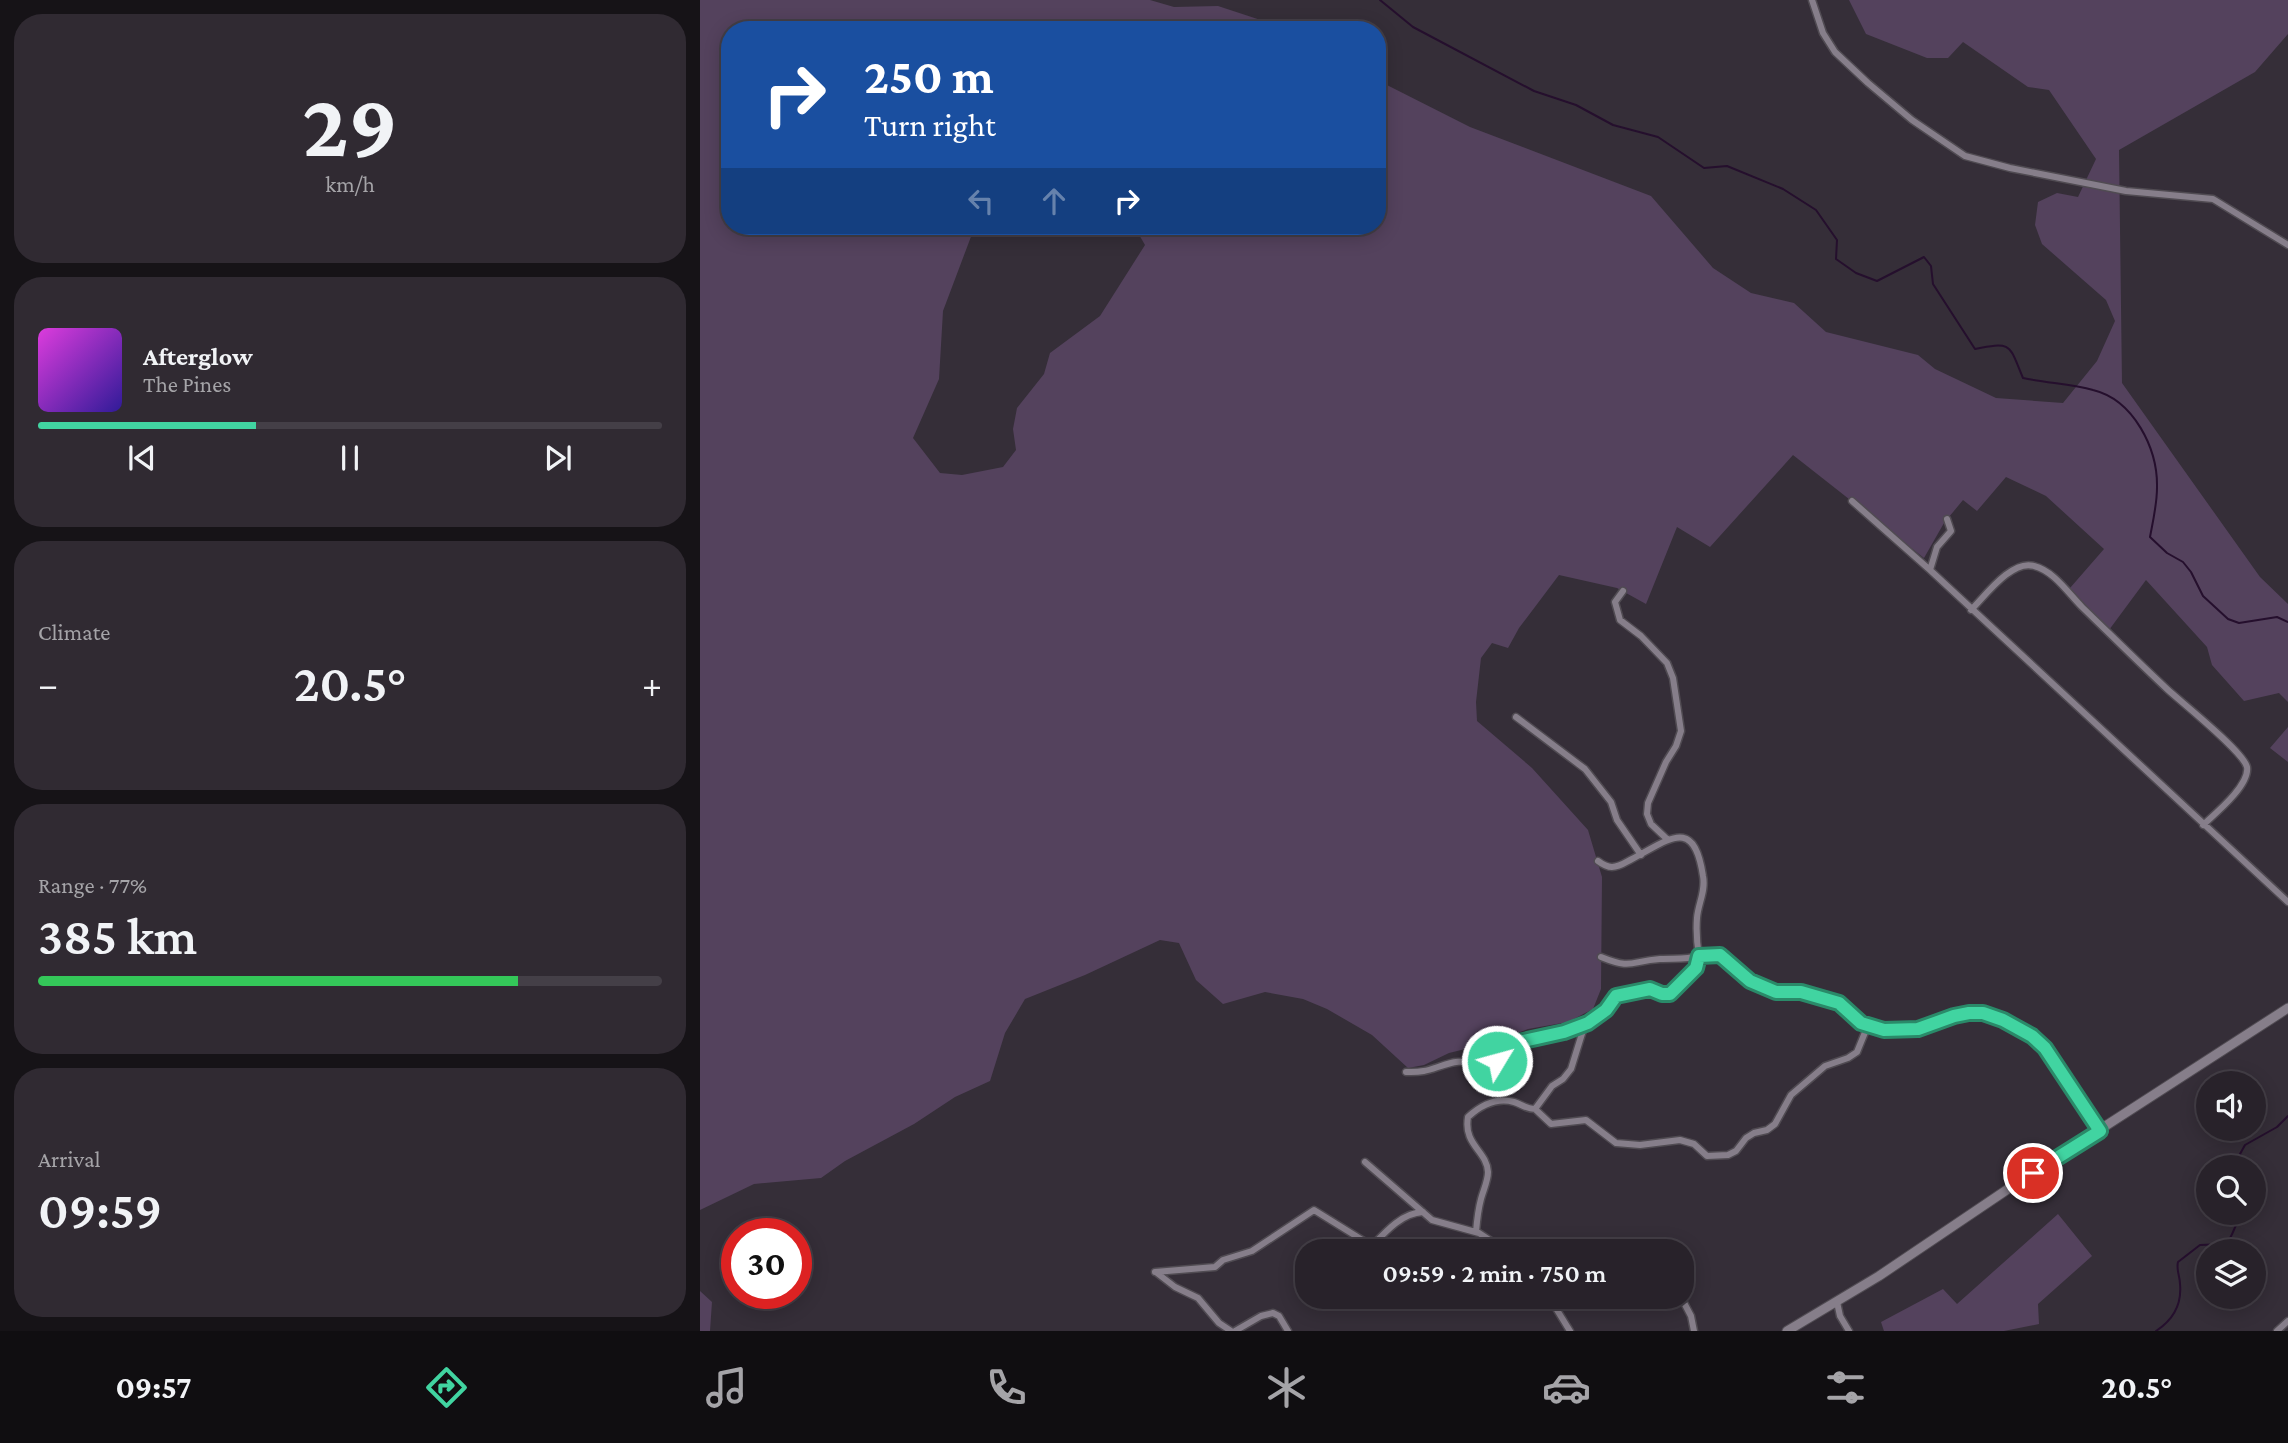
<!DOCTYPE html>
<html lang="en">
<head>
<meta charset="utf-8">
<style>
	body { margin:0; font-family:"Crimson Pro",serif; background:#302a32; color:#f1f3f6; height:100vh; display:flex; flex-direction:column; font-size:26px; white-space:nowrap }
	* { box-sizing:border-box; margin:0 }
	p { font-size:23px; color:#a5a4a8 }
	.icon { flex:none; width:38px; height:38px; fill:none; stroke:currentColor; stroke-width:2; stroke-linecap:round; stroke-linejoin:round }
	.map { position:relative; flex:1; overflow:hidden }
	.panel { display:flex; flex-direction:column; gap:14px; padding:14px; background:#161317; width:700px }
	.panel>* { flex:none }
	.hud { position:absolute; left:21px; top:21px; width:665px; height:214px; border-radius:28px; box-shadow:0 4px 18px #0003,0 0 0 2px #443f47; background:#1a4fa0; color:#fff; overflow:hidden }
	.tools { position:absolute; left:1496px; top:1071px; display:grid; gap:14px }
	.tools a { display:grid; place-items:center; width:70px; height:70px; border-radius:50%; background:#28222a; box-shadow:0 4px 18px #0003,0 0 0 2px #443f47; font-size:35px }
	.speed { position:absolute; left:21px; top:1218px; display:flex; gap:14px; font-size:35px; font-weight:700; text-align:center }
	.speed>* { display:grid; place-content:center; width:91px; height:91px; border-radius:50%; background:#28222a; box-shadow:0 4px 18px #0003,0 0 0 2px #443f47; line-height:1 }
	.speed .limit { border:10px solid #d22; background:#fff; color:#111 }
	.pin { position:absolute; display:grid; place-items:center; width:60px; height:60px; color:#fff; margin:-30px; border:4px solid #fff; border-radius:50%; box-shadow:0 2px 7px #0007 }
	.me { position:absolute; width:77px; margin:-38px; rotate:53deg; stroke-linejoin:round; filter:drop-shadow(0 0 5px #0008) }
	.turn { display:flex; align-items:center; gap:24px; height:147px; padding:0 28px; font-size:32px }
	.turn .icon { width:91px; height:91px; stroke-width:2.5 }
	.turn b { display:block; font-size:49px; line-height:60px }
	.lanes { display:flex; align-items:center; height:66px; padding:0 28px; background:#0003; justify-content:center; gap:35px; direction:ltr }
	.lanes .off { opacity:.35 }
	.big { font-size:52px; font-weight:600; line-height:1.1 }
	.panel .widget { flex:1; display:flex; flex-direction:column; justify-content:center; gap:10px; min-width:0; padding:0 24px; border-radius:28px; background:#302a32 }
	.panel .dial { align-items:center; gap:0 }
	.dial b { font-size:91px; line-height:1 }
	.song { display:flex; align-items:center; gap:21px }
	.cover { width:84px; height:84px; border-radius:10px; background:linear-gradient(135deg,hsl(300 70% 55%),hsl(250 70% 35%)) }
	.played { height:7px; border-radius:4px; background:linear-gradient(90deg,#41d4a1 35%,#443f47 35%) }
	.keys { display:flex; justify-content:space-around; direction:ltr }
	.heat { display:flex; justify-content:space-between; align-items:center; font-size:38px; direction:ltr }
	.charge { height:10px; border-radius:5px; background:linear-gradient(90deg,#34c759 77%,#443f47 0) }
	.trip { position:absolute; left:595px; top:1239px; width:399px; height:70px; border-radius:28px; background:#28222a; box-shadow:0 4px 18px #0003,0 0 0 2px #443f47; font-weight:600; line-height:70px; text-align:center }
	.tab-bar { display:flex; height:112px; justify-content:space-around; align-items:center; background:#100e11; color:#a5a4a8 }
	.tab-bar .icon { width:49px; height:49px }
	.tab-bar .active { color:#41d4a1 }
	.tab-bar b { font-size:32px; color:#f1f3f6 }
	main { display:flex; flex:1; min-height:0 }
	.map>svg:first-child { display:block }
</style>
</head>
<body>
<main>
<section class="panel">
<div class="widget dial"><b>29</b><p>km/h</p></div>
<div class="widget">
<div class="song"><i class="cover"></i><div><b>Afterglow</b><p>The Pines</p></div></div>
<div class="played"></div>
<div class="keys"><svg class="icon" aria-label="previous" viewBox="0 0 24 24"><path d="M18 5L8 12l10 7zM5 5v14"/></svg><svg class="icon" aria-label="pause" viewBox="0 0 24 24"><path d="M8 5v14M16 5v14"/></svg><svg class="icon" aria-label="next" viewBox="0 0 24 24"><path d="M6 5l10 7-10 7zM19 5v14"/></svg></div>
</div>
<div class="widget"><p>Climate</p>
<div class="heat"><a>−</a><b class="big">20.5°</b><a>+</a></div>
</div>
<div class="widget"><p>Range · 77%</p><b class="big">385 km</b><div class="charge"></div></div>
<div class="widget"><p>Arrival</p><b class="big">09:59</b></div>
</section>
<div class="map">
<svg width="1588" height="1331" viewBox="0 0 1588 1331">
	<rect width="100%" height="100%" fill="#352e38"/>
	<path fill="#54425d" d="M0 0H450L474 7 518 6 591 30H30V226H275L243 311 239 379 213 438 240 473 262 475 303 467 316 450 313 429 317 408 344 374 350 353 400 316 445 245 434 226H677V80L770 127 951 196 1013 268 1051 293 1094 303 1126 332 1218 355 1235 369 1296 398 1363 403 1397 361 1415 321 1406 300 1342 244 1335 225 1338 202 1357 193 1378 197 1396 159 1349 90 1328 87 1263 42 1248 58H1227L1166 34 1149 0H1588V34L1555 72 1419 150 1422 383 1560 577 1588 604V702L1579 693 1544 701 1512 665 1507 647 1446 580 1409 630 1370 588 1404 549 1346 496 1306 477 1277 511 1263 500 1244 523 1224 558 1093 455 1010 547 977 527 946 604 917 588 859 575 819 628 808 648 792 643 781 658 776 702 777 721 832 768 888 830 902 877 901 989 893 1009 868 1022 828 1029 798 1041 749 1053 724 1065 708 1068 672 1035 627 1009 603 999 565 992 523 1004 496 980 479 943 460 940 385 975 325 999 305 1033 290 1081 255 1097 214 1124 145 1161 121 1178 54 1184 0 1210Z
		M1588 727V762L1570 748Z
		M1358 1214 1392 1256 1338 1304 1339 1324 1304 1331H1184L1181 1322 1243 1289 1257 1304Z
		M0 1291 12 1302 10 1331H0Z"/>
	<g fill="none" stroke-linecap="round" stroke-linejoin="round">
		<path stroke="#250f2d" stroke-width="2" d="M680 0 713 27 834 91 876 105 913 125 958 137 1004 168 1027 166 1083 189 1116 210 1137 240 1136 259 1156 273 1177 281 1224 257 1231 266 1233 284 1275 349C1313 341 1309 345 1323 378 1345 383 1372 384 1393 390 1434 400 1458 449 1457 488 1457 504 1453 521 1450 537L1467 553 1483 562 1491 572 1503 596 1528 619 1539 623 1577 617 1588 622
			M1544 1167 1540 1154 1545 1145 1577 1127 1588 1116
			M1456 1331C1473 1320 1482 1305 1480 1284 1480 1276 1476 1270 1478 1262L1500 1245 1526 1244C1536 1232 1533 1223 1545 1213"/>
		<g stroke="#504b52" stroke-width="9">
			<path id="street" d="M1112 0 1123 33 1135 52 1168 83 1212 120 1265 156 1310 168 1426 191 1513 199 1588 245
				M1152 501 1230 570 1588 902
				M1230 570 1237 547 1251 531 1247 519
				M923 591 915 602 920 620 941 636 967 663 973 678 981 731 976 746 966 762 948 803 947 814 951 824 968 840
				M1271 610C1285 596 1312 559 1334 566 1354 571 1368 593 1382 607 1410 634 1438 662 1467 689 1481 702 1543 751 1547 767 1550 785 1516 813 1503 825
				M816 717 885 769 911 802 917 820 941 855
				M898 861C902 864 907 867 912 867 920 867 926 862 932 859 970 839 994 816 1003 876 1006 891 998 904 997 918 996 931 997 944 999 956 985 960 974 958 960 959 930 961 933 970 901 957
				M706 1072C727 1073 732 1068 751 1063 762 1060 783 1063 797 1061L813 1043 864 1032 888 1023 907 1010 916 996 950 989 970 994 996 968 999 956 1020 955 1037 967 1050 981 1076 992H1101L1139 1003 1161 1023 1184 1030 1218 1029 1254 1016 1269 1013H1283L1293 1015 1332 1036 1345 1048 1400 1131
				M835 1109 851 1124 886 1120 916 1143 940 1145 980 1140 994 1144 1007 1156 1028 1155 1036 1151 1046 1138 1054 1133 1067 1130 1075 1124 1091 1095 1125 1066 1148 1058 1157 1052 1168 1025
				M665 1162 732 1220 779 1233 806 1251
				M776 1232C777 1220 778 1210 781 1199 783 1191 788 1181 788 1172 787 1151 763 1145 768 1117 780 1106 796 1097 814 1102 821 1104 826 1109 835 1109L852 1086 863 1079 871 1069 885 1024
				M455 1272 515 1267 523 1260 552 1251 614 1210 672 1246C686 1231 702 1213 723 1212
				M457 1273 475 1287 498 1298 519 1323 531 1331
				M849 1297 870 1331
				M981 1297 991 1316 994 1331
				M1137 1302 1140 1316 1149 1331
				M535 1331 561 1316 573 1313 579 1316 588 1331
				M1577 1331 1588 1321"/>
		</g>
		<g stroke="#504b52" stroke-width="11">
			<path id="secondary" d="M1087 1331 1179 1276 1311 1187 1588 1008"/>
		</g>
		<use href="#street" stroke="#867e8a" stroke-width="6"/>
		<use href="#secondary" stroke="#867e8a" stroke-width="9"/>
	</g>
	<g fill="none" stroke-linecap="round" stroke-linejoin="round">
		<g stroke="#2a8a69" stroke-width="18">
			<path id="route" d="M797 1061 814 1043 864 1032 888 1023 906 1010 916 996 950 989 962 994H970L996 968 999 956 1020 955 1050 981 1076 992H1101L1139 1003 1161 1023 1184 1030 1218 1029 1254 1016 1269 1013H1283L1303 1020 1332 1036 1345 1048 1400 1131 1333 1173"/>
		</g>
		<use href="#route" stroke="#41d4a1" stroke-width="12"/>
	</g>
</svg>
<div class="tools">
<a><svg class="icon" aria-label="sound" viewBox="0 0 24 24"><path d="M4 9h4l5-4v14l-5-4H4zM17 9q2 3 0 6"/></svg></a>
<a><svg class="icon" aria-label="search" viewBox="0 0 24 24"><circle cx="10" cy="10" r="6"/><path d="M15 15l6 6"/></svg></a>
<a><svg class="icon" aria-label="layers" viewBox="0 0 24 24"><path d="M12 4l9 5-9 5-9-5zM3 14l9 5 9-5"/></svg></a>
</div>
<div class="speed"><div class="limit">30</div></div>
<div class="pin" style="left:1333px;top:1173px;background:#d93025"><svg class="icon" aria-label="arrive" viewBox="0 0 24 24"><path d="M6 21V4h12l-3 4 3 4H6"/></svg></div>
<svg class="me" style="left:797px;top:1061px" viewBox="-20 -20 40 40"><circle r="17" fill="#41d4a1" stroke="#fff" stroke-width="3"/><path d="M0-11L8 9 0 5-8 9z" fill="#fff"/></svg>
<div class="trip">09:59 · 2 min · 750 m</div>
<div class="hud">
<div class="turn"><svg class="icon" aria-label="right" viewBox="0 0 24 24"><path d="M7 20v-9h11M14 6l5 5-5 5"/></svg><div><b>250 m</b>Turn right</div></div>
<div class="lanes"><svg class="icon off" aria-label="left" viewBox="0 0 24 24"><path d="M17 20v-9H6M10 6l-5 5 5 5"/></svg><svg class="icon off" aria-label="ahead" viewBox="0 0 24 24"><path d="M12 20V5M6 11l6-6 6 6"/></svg><svg class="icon" aria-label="right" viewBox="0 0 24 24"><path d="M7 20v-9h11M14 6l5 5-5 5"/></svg></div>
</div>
</div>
</main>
<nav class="tab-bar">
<b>09:57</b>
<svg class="icon active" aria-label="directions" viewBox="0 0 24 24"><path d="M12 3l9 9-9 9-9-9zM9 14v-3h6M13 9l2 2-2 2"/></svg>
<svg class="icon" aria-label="music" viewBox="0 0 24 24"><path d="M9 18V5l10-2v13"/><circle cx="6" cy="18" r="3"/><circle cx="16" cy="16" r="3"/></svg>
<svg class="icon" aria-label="phone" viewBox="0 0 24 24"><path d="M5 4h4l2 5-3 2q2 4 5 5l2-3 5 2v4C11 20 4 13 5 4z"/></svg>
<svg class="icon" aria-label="climate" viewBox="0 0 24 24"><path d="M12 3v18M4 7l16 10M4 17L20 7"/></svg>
<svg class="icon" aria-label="car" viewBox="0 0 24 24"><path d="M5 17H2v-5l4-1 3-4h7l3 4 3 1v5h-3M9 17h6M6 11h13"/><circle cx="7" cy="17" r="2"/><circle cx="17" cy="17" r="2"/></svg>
<svg class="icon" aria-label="filters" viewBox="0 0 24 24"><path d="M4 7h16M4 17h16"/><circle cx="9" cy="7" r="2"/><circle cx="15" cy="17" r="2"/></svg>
<b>20.5°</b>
</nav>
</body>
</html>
